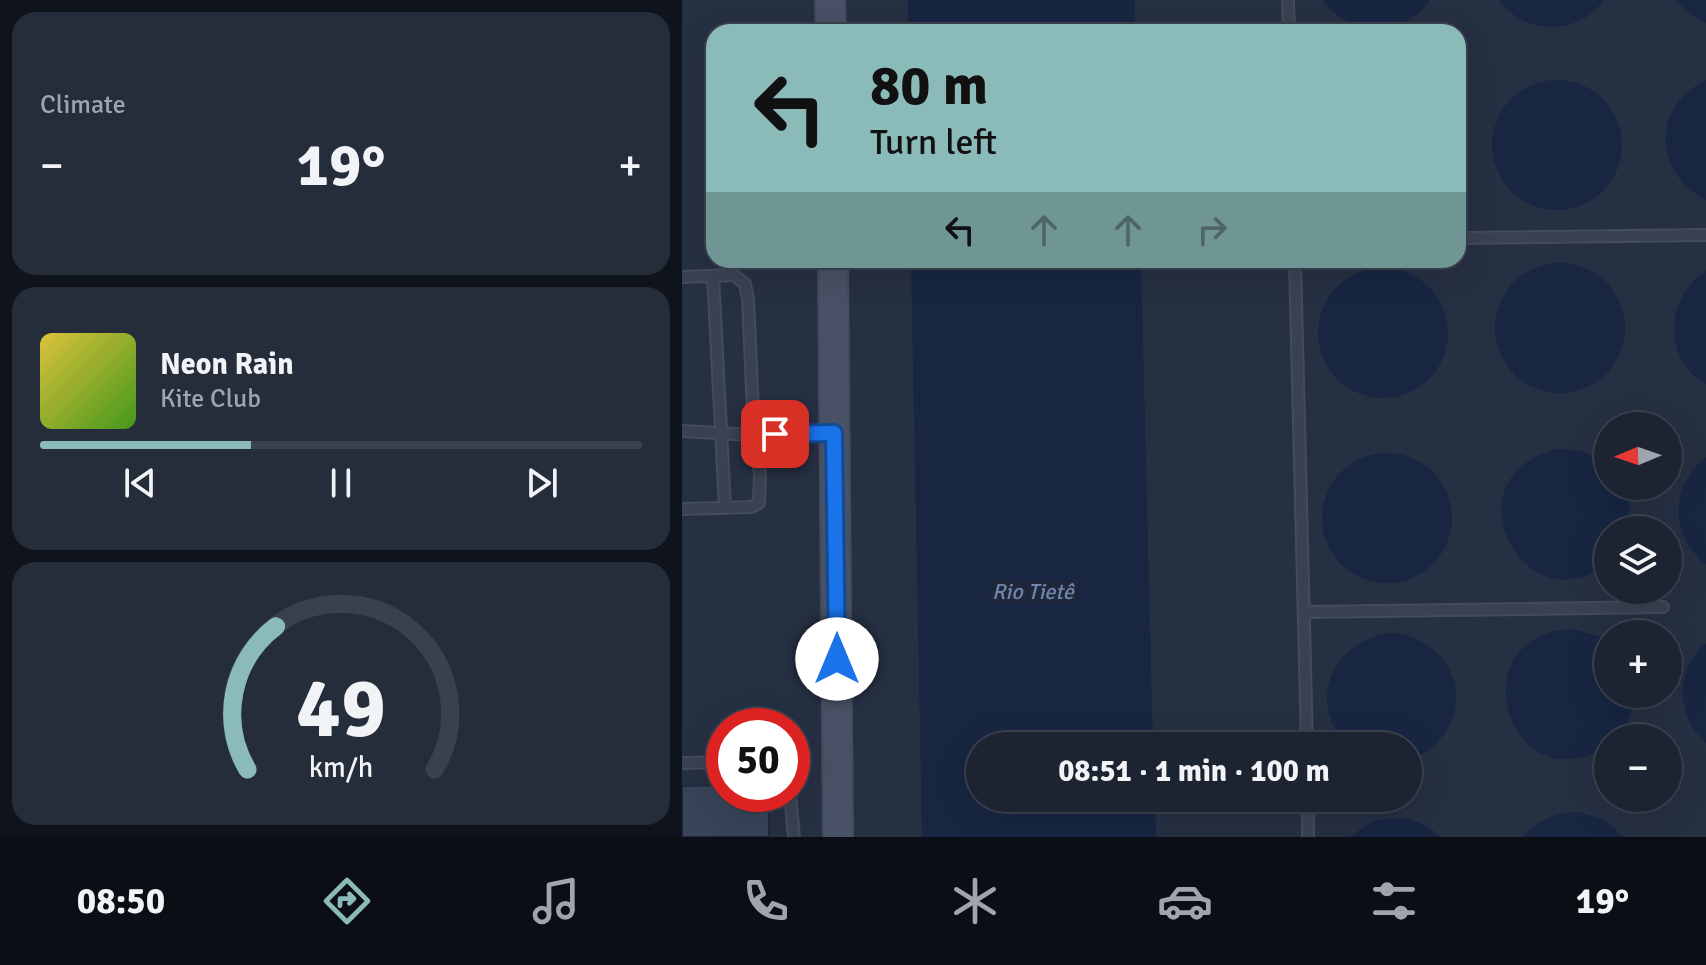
<!DOCTYPE html>
<html lang="en">
<head>
<meta charset="utf-8">
<style>
	body { margin:0; font-family:Signika,sans-serif; background:#252c3a; color:#f1f3f6; height:100vh; display:flex; flex-direction:column; font-size:30px; white-space:nowrap }
	* { box-sizing:border-box; margin:0 }
	p { font-size:26px; color:#a0a4ac }
	.icon { flex:none; width:44px; height:44px; fill:none; stroke:currentColor; stroke-width:2; stroke-linecap:round; stroke-linejoin:round }
	.map { position:relative; flex:1; overflow:hidden }
	.sheet { display:flex; flex-direction:column; gap:12px; padding:12px; background:#0f141c; width:682px }
	.sheet>* { flex:none }
	.banner { position:absolute; left:24px; top:24px; width:760px; height:244px; border-radius:24px; box-shadow:0 8px 32px #0002,0 0 0 2px #3a414d; background:#8bbbb9; color:#111; overflow:hidden }
	.needle { width:52px; rotate:268deg }
	.fabs { position:absolute; left:912px; top:412px; display:grid; gap:16px }
	.fabs a { display:grid; place-items:center; width:88px; height:88px; border-radius:50%; background:#1c2432; box-shadow:0 8px 32px #0002,0 0 0 2px #3a414d; font-size:40px }
	.speed { position:absolute; left:24px; top:708px; display:flex; gap:16px; font-size:40px; font-weight:700; text-align:center }
	.speed>* { display:grid; place-content:center; width:104px; height:104px; border-radius:50%; background:#1c2432; box-shadow:0 8px 32px #0002,0 0 0 2px #3a414d; line-height:1 }
	.speed .limit { border:12px solid #d22; background:#fff; color:#111 }
	.pin { position:absolute; display:grid; place-items:center; width:68px; height:68px; color:#fff; margin:-34px; border-radius:16px; box-shadow:0 4px 12px #0006 }
	.me { position:absolute; width:88px; margin:-44px; rotate:0deg; stroke-linejoin:round; filter:drop-shadow(0 0 6px #0008) }
	.turn { display:flex; align-items:center; gap:28px; height:168px; padding:0 32px; font-size:36px }
	.turn .icon { width:104px; height:104px; stroke-width:2.5 }
	.turn b { display:block; font-size:56px; line-height:68px }
	.lanes { display:flex; align-items:center; height:76px; padding:0 32px; background:#0003; justify-content:center; gap:40px; direction:ltr }
	.lanes .off { opacity:.35 }
	.big { font-size:60px; font-weight:700; line-height:1.1 }
	.sheet .card { flex:1; display:flex; flex-direction:column; justify-content:center; gap:12px; min-width:0; padding:0 28px; border-radius:24px; background:#252c3a }
	.sheet .dial { align-items:center; gap:0 }
	.dial svg { height:208px; overflow:visible; fill:none; stroke:#3a414d; stroke-width:7; stroke-linecap:round; text-anchor:middle }
	.dial text { fill:#f1f3f6; stroke:none }
	.song { display:flex; align-items:center; gap:24px }
	.cover { width:96px; height:96px; border-radius:12px; background:linear-gradient(135deg,hsl(50 70% 55%),hsl(100 70% 35%)) }
	.played { height:8px; border-radius:4px; background:linear-gradient(90deg,#8bbbb9 35%,#3a414d 35%) }
	.keys { display:flex; justify-content:space-around; direction:ltr }
	.heat { display:flex; justify-content:space-between; align-items:center; font-size:44px; direction:ltr }
	.trip { position:absolute; left:284px; top:732px; width:456px; height:80px; border-radius:40px; background:#1c2432; box-shadow:0 8px 32px #0002,0 0 0 2px #3a414d; font-weight:700; line-height:80px; text-align:center }
	.tab-bar { display:flex; height:128px; justify-content:space-around; align-items:center; background:#0b0e14; color:#a0a4ac }
	.tab-bar .icon { width:56px; height:56px }
	.tab-bar .selected { color:#8bbbb9 }
	.tab-bar b { font-size:36px; color:#f1f3f6 }
	main { display:flex; flex:1; min-height:0 }
	.map>svg:first-child { display:block }
</style>
</head>
<body>
<main>
<section class="sheet">
<div class="card"><p>Climate</p>
<div class="heat"><a>−</a><b class="big">19°</b><a>+</a></div>
</div>
<div class="card">
<div class="song"><i class="cover"></i><div><b>Neon Rain</b><p>Kite Club</p></div></div>
<div class="played"></div>
<div class="keys"><svg class="icon" aria-label="previous" viewBox="0 0 24 24"><path d="M18 5L8 12l10 7zM5 5v14"/></svg><svg class="icon" aria-label="pause" viewBox="0 0 24 24"><path d="M8 5v14M16 5v14"/></svg><svg class="icon" aria-label="next" viewBox="0 0 24 24"><path d="M6 5l10 7-10 7zM19 5v14"/></svg></div>
</div>
<div class="card dial"><svg viewBox="0 0 100 80">
<path d="M14 69A42 42 0 1 1 86 69"/>
<path d="M14 69A42 42 0 0 1 25 14" stroke="#8bbbb9"/>
<text x="50" y="56" font-size="32" font-weight="700">49</text>
<text x="50" y="72" font-size="11">km/h</text>
</svg></div>
</section>
<div class="map">
<svg width="1024" height="837" viewBox="0 0 1024 837">
	<rect width="100%" height="100%" fill="#263043"/>
	<path fill="#182642" d="M226 0H453V32H226Z
		M640 0H748C722 40 667 36 640 0Z
		M817 0H922C896 36 843 36 817 0Z
		M994 0H1024V23L1009 15Z
		M1024 80V200C971 172 969 107 1024 80Z
		M810 145a65 65 0 1 1 130 0a65 65 0 1 1-130 0Z
		M229 260H459L471 746H298V798H473L474 837H240Z
		M813 328a65 65 0 1 1 130 0a65 65 0 1 1-130 0Z
		M636 333a65 65 0 1 1 130 0a65 65 0 1 1-130 0Z
		M1024 271V384C980 359 983 298 1024 271Z
		M875 449 900 451 923 462 926 465V486H942L948 505 946 530H926V562C845 631 761 478 875 449Z
		M640 518a65 65 0 1 1 130 0a65 65 0 1 1-130 0Z
		M1024 457V565C988 534 987 487 1024 457Z
		M891 629 916 636 926 642V694H952C951 711 945 725 935 738H926V746C825 808 774 633 891 629Z
		M714 633C789 647 795 734 726 761V746H667C620 702 654 635 714 633Z
		M1024 643V743C993 716 993 669 1024 643Z
		M896 812 921 819 942 837H841C855 819 875 813 896 812Z
		M705 818C726 817 743 822 759 837H667L691 821Z"/>
	<path fill="#374459" stroke="#21293a" stroke-width="2" d="M42 785V794H87V837H0V786Z"/>
	<g fill="none" stroke-linecap="round" stroke-linejoin="round">
		<g stroke="#444b5b" stroke-width="14">
			<path id="lane" d="M606 0 607 32
				M776 238 1024 235
				M613 260 625 746
				M31 276 43 508
				M0 277 52 275 63 284 66 299 72 435 78 473 77 503 69 507 0 509
				M0 431 72 435 150 433
				M623 612 981 607
				M0 763 42 762
				M108 794 112 837
				M626 798V837"/>
		</g>
		<g stroke="#444b5b" stroke-width="32">
			<path id="secondary" d="M148 0 149 32
				M151 260 156 837"/>
		</g>
		<use href="#lane" stroke="#3a4252" stroke-width="10"/>
		<use href="#secondary" stroke="#485165" stroke-width="28"/>
	</g>
	<g fill="none" stroke-linecap="round" stroke-linejoin="round">
		<g stroke="#114b97" stroke-width="20">
			<path id="route" d="M93 434 152 433 155 659"/>
		</g>
		<use href="#route" stroke="#1a73e8" stroke-width="14"/>
	</g>
	<g text-anchor="middle" dominant-baseline="central" stroke-width="8" stroke-linejoin="round" paint-order="stroke">
		<g font-size="22" font-style="italic" fill="#6f85ac" stroke="#1f2738">
			<text x="351" y="591">Rio Tietê</text>
		</g>
	</g>
</svg>
<div class="fabs">
<a><svg class="needle" viewBox="-14 -14 28 28"><path d="M0-13l5 13h-10z" fill="#e53935"/><path d="M0 13l5-13h-10z" fill="#a0a4ac"/></svg></a>
<a><svg class="icon" aria-label="layers" viewBox="0 0 24 24"><path d="M12 4l9 5-9 5-9-5zM3 14l9 5 9-5"/></svg></a>
<a>+</a>
<a>−</a>
</div>
<div class="speed"><div class="limit">50</div></div>
<div class="pin" style="left:93px;top:434px;background:#d93025"><svg class="icon" aria-label="arrive" viewBox="0 0 24 24"><path d="M6 21V4h12l-3 4 3 4H6"/></svg></div>
<svg class="me" style="left:155px;top:659px" viewBox="-20 -20 40 40"><circle r="19" fill="#fff"/><path d="M0-13L10 11 0 6-10 11z" fill="#1a73e8"/></svg>
<div class="trip">08:51 · 1 min · 100 m</div>
<div class="banner">
<div class="turn"><svg class="icon" aria-label="left" viewBox="0 0 24 24"><path d="M17 20v-9H6M10 6l-5 5 5 5"/></svg><div><b>80 m</b>Turn left</div></div>
<div class="lanes"><svg class="icon" aria-label="left" viewBox="0 0 24 24"><path d="M17 20v-9H6M10 6l-5 5 5 5"/></svg><svg class="icon off" aria-label="ahead" viewBox="0 0 24 24"><path d="M12 20V5M6 11l6-6 6 6"/></svg><svg class="icon off" aria-label="ahead" viewBox="0 0 24 24"><path d="M12 20V5M6 11l6-6 6 6"/></svg><svg class="icon off" aria-label="right" viewBox="0 0 24 24"><path d="M7 20v-9h11M14 6l5 5-5 5"/></svg></div>
</div>
</div>
</main>
<nav class="tab-bar">
<b>08:50</b>
<svg class="icon selected" aria-label="directions" viewBox="0 0 24 24"><path d="M12 3l9 9-9 9-9-9zM9 14v-3h6M13 9l2 2-2 2"/></svg>
<svg class="icon" aria-label="music" viewBox="0 0 24 24"><path d="M9 18V5l10-2v13"/><circle cx="6" cy="18" r="3"/><circle cx="16" cy="16" r="3"/></svg>
<svg class="icon" aria-label="phone" viewBox="0 0 24 24"><path d="M5 4h4l2 5-3 2q2 4 5 5l2-3 5 2v4C11 20 4 13 5 4z"/></svg>
<svg class="icon" aria-label="climate" viewBox="0 0 24 24"><path d="M12 3v18M4 7l16 10M4 17L20 7"/></svg>
<svg class="icon" aria-label="car" viewBox="0 0 24 24"><path d="M5 17H2v-5l4-1 3-4h7l3 4 3 1v5h-3M9 17h6M6 11h13"/><circle cx="7" cy="17" r="2"/><circle cx="17" cy="17" r="2"/></svg>
<svg class="icon" aria-label="filters" viewBox="0 0 24 24"><path d="M4 7h16M4 17h16"/><circle cx="9" cy="7" r="2"/><circle cx="15" cy="17" r="2"/></svg>
<b>19°</b>
</nav>
</body>
</html>
